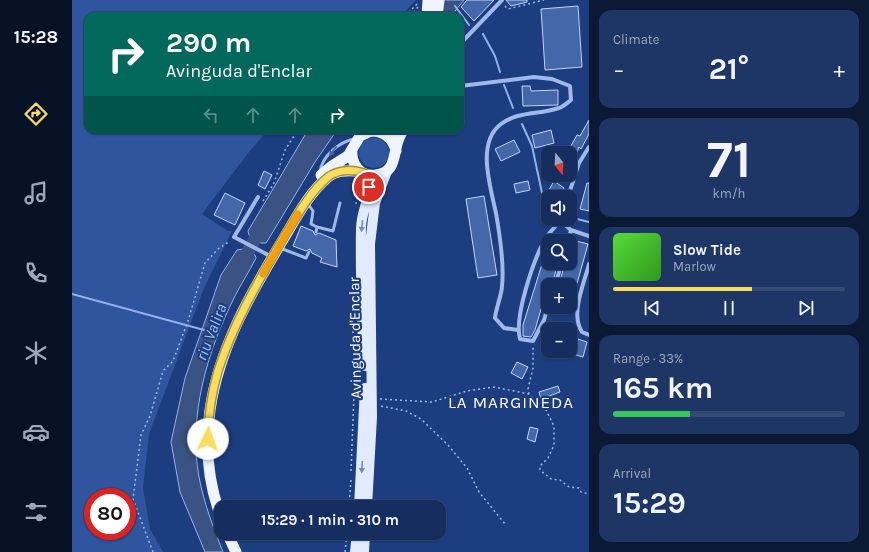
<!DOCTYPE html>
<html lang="en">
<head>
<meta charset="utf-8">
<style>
	body { margin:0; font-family:Karla,sans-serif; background:#1e3665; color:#f1f3f6; height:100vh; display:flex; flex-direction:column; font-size:15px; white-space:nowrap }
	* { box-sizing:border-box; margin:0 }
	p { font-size:13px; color:#9da8bd }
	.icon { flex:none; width:22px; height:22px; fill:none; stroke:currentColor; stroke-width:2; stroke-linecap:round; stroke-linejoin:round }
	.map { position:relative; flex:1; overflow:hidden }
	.drawer { display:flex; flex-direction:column; gap:10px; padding:10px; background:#0c1934; width:280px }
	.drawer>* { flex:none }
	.guide { position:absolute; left:12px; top:12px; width:380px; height:122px; border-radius:12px; box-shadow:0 1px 3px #0004,0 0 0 1px #344a74; background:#00695c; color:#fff; overflow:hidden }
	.needle { width:26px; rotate:162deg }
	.fabs { position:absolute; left:469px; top:146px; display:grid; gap:8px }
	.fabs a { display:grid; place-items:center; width:36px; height:36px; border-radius:8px; background:#152e5f; box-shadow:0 1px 3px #0004,0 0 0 1px #344a74; font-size:20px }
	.speed { position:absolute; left:12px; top:488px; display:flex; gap:8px; font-size:20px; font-weight:700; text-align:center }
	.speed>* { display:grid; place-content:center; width:52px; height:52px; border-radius:50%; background:#152e5f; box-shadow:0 1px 3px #0004,0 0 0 1px #344a74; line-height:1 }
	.speed .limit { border:6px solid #d22; background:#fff; color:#111 }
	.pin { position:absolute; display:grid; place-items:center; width:34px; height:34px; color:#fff; margin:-17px; border:2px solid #fff; border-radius:50%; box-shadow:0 1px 4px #0007 }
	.me { position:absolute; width:44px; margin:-22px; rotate:3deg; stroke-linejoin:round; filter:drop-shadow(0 0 3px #0008) }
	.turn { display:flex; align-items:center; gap:14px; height:84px; padding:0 16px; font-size:18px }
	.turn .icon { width:52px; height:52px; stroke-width:2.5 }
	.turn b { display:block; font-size:28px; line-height:34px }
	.lanes { display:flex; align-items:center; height:38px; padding:0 16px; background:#0003; justify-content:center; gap:20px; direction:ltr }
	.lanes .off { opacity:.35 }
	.big { font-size:30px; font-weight:700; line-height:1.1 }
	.drawer .tile { flex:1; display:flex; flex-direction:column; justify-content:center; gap:6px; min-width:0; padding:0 14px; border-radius:12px; background:#1e3665 }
	.drawer .dial { align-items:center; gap:0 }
	.dial b { font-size:52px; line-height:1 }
	.song { display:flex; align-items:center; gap:12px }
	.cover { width:48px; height:48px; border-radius:6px; background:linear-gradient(135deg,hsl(110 70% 55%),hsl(110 70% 35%)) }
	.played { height:4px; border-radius:2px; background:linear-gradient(90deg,#fadd5d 60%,#344a74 60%) }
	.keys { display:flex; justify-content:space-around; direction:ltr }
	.heat { display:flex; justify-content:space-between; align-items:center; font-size:22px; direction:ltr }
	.charge { height:6px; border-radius:3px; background:linear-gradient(90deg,#34c759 33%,#344a74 0) }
	.trip { position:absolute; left:142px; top:500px; width:232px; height:40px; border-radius:12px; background:#152e5f; box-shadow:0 1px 3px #0004,0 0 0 1px #344a74; font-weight:700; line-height:40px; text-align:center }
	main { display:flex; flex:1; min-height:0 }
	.tab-bar { display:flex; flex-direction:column; width:72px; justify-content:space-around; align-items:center; background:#081226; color:#9da8bd }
	.tab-bar .icon { width:28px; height:28px }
	.tab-bar .selected { color:#fadd5d }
	.tab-bar b { font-size:18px; color:#f1f3f6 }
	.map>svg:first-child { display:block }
</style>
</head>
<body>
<main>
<nav class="tab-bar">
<b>15:28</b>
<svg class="icon selected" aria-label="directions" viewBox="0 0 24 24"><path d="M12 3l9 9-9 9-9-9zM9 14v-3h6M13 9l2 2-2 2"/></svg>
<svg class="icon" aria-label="music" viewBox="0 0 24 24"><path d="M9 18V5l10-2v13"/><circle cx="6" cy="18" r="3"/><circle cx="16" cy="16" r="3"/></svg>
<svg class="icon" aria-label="phone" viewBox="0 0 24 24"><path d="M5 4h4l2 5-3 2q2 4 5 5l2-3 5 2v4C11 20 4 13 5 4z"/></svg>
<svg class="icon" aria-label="climate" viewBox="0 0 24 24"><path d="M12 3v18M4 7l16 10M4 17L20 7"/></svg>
<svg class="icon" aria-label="car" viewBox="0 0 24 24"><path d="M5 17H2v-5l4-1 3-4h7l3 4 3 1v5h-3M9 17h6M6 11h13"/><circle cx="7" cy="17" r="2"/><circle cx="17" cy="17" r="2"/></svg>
<svg class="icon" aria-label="filters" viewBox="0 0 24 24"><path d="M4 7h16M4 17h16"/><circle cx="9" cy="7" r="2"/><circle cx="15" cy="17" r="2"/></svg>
</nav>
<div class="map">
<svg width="517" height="552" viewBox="0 0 517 552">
	<rect width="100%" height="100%" fill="#1c3d7f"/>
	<path fill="#2e559e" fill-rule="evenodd" d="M0 0H344L329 16H16V130H196L177 152 130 214 156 231H160L132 288 77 434 71 488 78 529 91 552H0ZM21 497H55V531H21Z
		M287 153a15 15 0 1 1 30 0a15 15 0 1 1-30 0Z"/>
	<path fill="#3a5384" stroke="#92b2eb" d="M370 0H392L379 16H357Z
		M236 130H265L243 162 196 240 194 243H189L177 235 176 231Z
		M171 249 183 255 184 258C177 272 169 284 162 298 135 352 116 417 127 477 132 503 141 527 151 552H133L108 492 99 442 113 378 133 321 149 275 165 250Z"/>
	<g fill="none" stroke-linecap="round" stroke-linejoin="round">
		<path stroke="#92b2eb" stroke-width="2" d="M383 6 397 25
			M411 34 423 56 428 72
			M432 85 441 108
			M450 124 460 146 470 193 476 203
			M501 218 517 222
			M0 294 132 330"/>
		<path stroke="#3a5384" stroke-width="13" d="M168 267 191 224"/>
	</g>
	<path fill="#4467a9" stroke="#c3d5f7" d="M395 0H422L402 21 389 7Z
		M434 0H455V2L439 6Z
		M506 6 510 67 473 70 469 9Z
		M450 86H458L459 91 486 90V105L451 106Z
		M517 120V134L509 149 507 147 498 170V153H495L505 135 508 136Z
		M479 130 482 143 463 148 460 135Z
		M442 140 448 152 429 161 423 149Z
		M192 171 200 175 193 189 186 185Z
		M456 181 458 190 444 193 442 184Z
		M482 181 492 188 487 197H477L474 195Z
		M515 183H517V211L508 209Z
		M153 193 173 203 163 225 142 215Z
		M412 196 425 275 406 278 394 199Z
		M229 226 241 231 243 235 247 233 264 240 265 267 248 262 250 258 240 253 238 249 234 251 221 246Z
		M500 240 516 244 503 291 498 289V285H487L493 263H498V244Z
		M475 248 476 263H486L480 285H476L463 330 459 337 451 336V325Z
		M506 339 515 342 511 357 501 354Z
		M445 362 456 367 450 379 439 373Z
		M486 386 488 392 469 399 467 392Z
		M458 427 466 429 463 442 455 439Z"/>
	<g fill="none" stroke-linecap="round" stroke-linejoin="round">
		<path stroke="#9fb9e9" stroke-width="1.5" stroke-dasharray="2 3" stroke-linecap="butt" d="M433 6 436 9 472 0
			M333 16 347 2
			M338 16 347 6
			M191 201 202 183 213 150 226 130
			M284 204 287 186 284 180
			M281 321V335
			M457 394 456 389 461 368V347
			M308 399 360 402 395 391 422 387 457 394 465 402 472 406 482 426V445L476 458 468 466V470L479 479 488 480 497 487 507 488 509 492 517 494
			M309 406 334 411 349 419 376 445 395 468 407 492 433 524
			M279 471 283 369
			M277 507 279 479
			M81 552 61 499 69 435 78 416 91 371 101 361 116 321 133 263 146 249 158 241
			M273 552 275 533"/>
		<path stroke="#9fb9e9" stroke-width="3" d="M248 172C250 156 267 142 282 139
			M236 204 241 211 239 224 245 227 244 232
			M245 227 261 231 268 203
			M208 248 234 258 237 252"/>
		<path stroke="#9fb9e9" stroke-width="4" d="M388 44 430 0
			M388 86 462 77 480 79 498 86 499 100C495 103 491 107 487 108 467 115 446 111 429 124 402 144 421 193 425 219 428 237 432 268 430 286 430 294 424 308 423 318L432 328 446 330
			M186 197 162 237 200 257
			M496 197 507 163 517 147
			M488 221 499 230 496 241
			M499 230 517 236
			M517 264C512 284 498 314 510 332L517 335
			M483 285 490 263
			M476 306 472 320 461 341 448 339C442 317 461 262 472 241 476 233 484 227 489 219"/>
		<path stroke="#e2eafe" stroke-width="10" d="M292 366C290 320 288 274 289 228 290 205 301 199 294 174
			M287 507 293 388
			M295 507 300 417 298 244 303 203 315 171
			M283 552 285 533
			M292 552 293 533"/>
		<path stroke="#f0f4fe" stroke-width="11" d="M299 131C312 131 321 138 324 151
			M280 149C279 158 282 166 289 172 294 175 299 176 304 175 324 173 321 155 326 141 327 137 329 134 331 130
			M249 175 260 166 276 156 288 136 301 130
			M149 517C136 483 133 446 138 410 147 347 180 291 212 238 225 216 237 193 256 177 266 169 277 171 288 171
			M155 533 164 552"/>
		<path stroke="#f0f4fe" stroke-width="11" d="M355 16 356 0
			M365 16 367 0"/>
	</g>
	<defs><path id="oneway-solid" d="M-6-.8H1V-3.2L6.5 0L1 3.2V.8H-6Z"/></defs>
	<use fill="#4a68a4" href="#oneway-solid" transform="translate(261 151) rotate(128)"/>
	<g fill="#758bb8">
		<use href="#oneway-solid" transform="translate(290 226) rotate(96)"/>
		<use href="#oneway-solid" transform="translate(290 467) rotate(93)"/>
	</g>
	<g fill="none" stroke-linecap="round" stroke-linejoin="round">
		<g stroke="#a2903c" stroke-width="10">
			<path id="route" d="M136 439C136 417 140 392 146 371 161 324 187 280 212 237 225 216 237 193 256 177 266 169 283 169 294 174L297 187"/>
		</g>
		<use href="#route" stroke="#fadd5d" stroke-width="7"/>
		<path stroke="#f59e0b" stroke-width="7" d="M191 274 226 214"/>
	</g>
	<g text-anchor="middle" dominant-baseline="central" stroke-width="4" stroke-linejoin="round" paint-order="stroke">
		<g font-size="15" fill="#fff" stroke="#1c3d7f">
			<text transform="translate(283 338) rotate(-91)">Avinguda d'Enclar</text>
		</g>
		<g font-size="16" font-style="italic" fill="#aac3f1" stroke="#1c3d7f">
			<text transform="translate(139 332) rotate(-69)">riu Valira</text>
		</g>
		<g font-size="17" letter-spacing="1" fill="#fff" stroke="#1c3d7f">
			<text x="439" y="402">LA MARGINEDA</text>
		</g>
	</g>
</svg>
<div class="fabs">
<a><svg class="needle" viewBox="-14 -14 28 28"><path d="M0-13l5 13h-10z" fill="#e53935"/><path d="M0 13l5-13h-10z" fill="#9da8bd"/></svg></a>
<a><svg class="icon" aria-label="sound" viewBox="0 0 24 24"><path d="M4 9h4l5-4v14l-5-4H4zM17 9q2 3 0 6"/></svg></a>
<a><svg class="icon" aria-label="search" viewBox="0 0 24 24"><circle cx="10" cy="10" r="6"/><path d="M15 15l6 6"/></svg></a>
<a>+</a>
<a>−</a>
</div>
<div class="speed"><div class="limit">80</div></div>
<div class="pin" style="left:297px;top:187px;background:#d93025"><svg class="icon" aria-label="arrive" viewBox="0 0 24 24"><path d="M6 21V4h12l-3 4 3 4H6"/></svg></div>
<svg class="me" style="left:136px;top:439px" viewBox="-20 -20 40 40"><circle r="19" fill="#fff"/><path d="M0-13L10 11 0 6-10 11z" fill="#fadd5d"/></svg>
<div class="trip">15:29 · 1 min · 310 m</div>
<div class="guide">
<div class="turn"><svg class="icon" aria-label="right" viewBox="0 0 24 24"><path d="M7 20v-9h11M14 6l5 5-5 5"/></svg><div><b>290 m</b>Avinguda d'Enclar</div></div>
<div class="lanes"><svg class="icon off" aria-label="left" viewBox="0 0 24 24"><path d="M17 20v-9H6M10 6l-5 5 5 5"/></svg><svg class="icon off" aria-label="ahead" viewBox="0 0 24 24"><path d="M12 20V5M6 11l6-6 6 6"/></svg><svg class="icon off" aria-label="ahead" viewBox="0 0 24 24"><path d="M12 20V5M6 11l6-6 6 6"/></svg><svg class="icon" aria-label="right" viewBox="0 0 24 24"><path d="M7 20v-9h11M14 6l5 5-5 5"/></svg></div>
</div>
</div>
<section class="drawer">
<div class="tile"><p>Climate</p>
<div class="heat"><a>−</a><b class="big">21°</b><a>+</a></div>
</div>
<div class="tile dial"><b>71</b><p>km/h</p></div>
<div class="tile">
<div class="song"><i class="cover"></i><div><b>Slow Tide</b><p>Marlow</p></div></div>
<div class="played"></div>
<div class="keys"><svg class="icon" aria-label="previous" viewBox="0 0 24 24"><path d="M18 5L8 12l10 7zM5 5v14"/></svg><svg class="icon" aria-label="pause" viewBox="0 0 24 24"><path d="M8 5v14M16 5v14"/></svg><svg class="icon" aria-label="next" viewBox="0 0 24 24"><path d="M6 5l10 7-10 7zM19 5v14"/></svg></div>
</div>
<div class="tile"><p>Range · 33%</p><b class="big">165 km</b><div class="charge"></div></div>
<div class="tile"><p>Arrival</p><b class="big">15:29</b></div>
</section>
</main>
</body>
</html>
